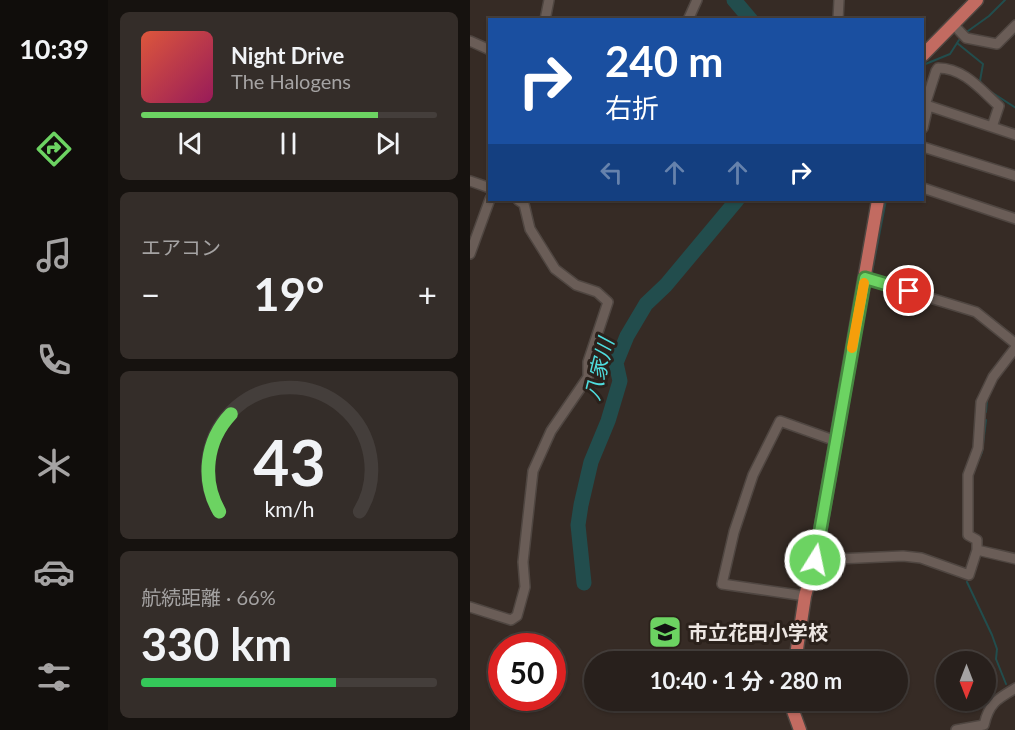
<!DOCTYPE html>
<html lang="ja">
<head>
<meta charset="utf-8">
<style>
	body { margin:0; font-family:Lato,"Noto Sans JP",sans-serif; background:#342d29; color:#f1f3f6; height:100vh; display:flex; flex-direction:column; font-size:22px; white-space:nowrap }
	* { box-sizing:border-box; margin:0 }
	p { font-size:20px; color:#a5a3a3 }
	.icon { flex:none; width:33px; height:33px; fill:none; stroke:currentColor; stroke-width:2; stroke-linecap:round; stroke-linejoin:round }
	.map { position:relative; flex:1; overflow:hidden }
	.side { display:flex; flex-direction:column; gap:12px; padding:12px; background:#16120f; width:362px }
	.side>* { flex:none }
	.hud { position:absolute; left:18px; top:18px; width:436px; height:183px; border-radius:0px; box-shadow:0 2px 4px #0004,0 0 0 2px #443e3b; background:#1a4fa0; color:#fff; overflow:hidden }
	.needle { width:39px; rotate:180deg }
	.tools { position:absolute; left:466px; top:651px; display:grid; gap:12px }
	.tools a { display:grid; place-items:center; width:60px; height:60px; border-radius:50%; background:#28201c; box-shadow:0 2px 4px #0004,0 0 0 2px #443e3b; font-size:30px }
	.speed { position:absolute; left:18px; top:633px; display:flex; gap:12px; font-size:30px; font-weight:700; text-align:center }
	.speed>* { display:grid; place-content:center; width:78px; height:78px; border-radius:50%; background:#28201c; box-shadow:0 2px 4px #0004,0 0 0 2px #443e3b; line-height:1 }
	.speed .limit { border:9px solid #d22; background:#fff; color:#111 }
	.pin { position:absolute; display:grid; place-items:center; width:51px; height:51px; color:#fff; margin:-26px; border:3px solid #fff; border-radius:50%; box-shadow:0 2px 6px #0007 }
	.me { position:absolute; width:66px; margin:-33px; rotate:10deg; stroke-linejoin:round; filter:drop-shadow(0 0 4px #0008) }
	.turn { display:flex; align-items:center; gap:21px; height:126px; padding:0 18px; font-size:27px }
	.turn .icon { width:78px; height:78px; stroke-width:2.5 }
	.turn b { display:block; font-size:42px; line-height:51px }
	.lanes { display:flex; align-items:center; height:57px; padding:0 18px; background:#0003; justify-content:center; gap:30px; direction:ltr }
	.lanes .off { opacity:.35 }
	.big { font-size:45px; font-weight:700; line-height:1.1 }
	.side .card { flex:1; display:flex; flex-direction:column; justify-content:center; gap:9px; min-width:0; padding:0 21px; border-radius:9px; background:#342d29 }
	.side .dial { align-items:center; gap:0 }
	.dial svg { height:156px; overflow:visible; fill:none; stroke:#443e3b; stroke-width:7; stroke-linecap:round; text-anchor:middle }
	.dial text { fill:#f1f3f6; stroke:none }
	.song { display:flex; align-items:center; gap:18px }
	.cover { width:72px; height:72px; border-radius:9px; background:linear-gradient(135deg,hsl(10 70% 55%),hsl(330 70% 35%)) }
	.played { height:6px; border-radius:3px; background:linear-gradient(90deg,#6cd362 80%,#443e3b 80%) }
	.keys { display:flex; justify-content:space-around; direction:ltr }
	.heat { display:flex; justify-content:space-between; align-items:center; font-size:33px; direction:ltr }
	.charge { height:9px; border-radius:4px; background:linear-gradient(90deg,#34c759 66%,#443e3b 0) }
	.trip { position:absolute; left:114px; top:651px; width:324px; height:60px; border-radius:30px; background:#28201c; box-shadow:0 2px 4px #0004,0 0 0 2px #443e3b; font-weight:700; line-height:60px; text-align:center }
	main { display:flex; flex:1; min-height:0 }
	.dock { display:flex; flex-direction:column; width:108px; justify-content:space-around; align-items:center; background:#100d0b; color:#a5a3a3 }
	.dock .icon { width:42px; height:42px }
	.dock .current { color:#6cd362 }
	.dock b { font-size:27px; color:#f1f3f6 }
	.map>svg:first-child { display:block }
</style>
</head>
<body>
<main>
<nav class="dock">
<b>10:39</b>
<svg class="icon current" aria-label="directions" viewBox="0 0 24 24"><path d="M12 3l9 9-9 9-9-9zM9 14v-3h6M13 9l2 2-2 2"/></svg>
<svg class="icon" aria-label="music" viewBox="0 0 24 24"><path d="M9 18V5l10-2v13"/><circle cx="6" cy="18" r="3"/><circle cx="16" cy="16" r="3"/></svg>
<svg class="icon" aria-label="phone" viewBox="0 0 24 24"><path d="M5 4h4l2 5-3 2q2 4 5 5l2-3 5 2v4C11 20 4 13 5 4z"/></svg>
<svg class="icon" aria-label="climate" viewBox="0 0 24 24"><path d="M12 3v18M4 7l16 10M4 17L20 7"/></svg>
<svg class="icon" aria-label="car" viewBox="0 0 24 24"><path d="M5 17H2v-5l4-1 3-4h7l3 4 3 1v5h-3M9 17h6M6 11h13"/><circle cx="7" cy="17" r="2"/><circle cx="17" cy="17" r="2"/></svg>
<svg class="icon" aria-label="filters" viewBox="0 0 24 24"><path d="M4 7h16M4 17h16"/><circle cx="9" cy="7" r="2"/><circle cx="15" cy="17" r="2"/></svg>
</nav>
<section class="side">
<div class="card">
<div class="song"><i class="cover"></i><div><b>Night Drive</b><p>The Halogens</p></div></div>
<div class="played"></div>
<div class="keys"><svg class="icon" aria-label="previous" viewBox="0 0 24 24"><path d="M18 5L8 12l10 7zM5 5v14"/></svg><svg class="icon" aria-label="pause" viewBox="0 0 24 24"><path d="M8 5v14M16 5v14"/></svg><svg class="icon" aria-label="next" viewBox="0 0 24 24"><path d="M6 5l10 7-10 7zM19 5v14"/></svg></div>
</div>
<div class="card"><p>エアコン</p>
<div class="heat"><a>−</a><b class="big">19°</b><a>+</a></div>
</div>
<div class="card dial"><svg viewBox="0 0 100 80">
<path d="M14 69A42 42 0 1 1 86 69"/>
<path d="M14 69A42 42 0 0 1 20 19" stroke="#6cd362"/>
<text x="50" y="56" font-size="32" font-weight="700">43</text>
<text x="50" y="72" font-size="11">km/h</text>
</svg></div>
<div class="card"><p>航続距離 · 66%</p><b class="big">330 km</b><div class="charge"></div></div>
</section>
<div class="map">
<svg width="546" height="730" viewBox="0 0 546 730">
	<rect width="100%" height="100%" fill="#362b25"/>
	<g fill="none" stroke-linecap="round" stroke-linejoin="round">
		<path stroke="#224d4d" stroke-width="2" d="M498 31 519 16 535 0
			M487 43 513 64 510 81 512 84
			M453 65 480 54 489 40
			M518 90 546 108
			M402 272 416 200
			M534 369 545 355
			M516 412 517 400
			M505 468 512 452 516 420
			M502 518 503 530
			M497 582 522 635 527 649 526 659 536 684"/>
		<path stroke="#224d4d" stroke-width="15" d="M264 0 281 20
			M114 583 108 525 111 505 121 462 138 421 150 381 146 363 157 336 176 304 196 285 267 200"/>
		<g stroke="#4f4641" stroke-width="12">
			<path id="minor" d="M75 20 79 0
				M218 20 227 0
				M368 20 369 0
				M483 24 496 38 527 44 546 25
				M0 41 20 50
				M453 104 546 135
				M455 105 466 71 468 68C494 68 511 90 529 106L522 127
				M453 128 458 106
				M453 147 546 176
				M0 181 20 188
				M453 188 546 219
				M0 254 20 199
				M395 278 506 312 546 344
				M507 550 546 559
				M345 560 433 556 451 558 499 575 507 550V540L498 535V475L508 448 511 402 523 377 546 347
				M335 596 252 584 264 532 283 475 310 421 366 441
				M0 607 41 620 47 616 55 587 53 562 63 471 81 431 118 377V362L138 302 127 292 106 285 85 269 60 229 54 204 48 200
				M486 730 514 725C519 703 527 699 546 688"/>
		</g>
		<g stroke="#4f4641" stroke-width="15">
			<path id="major" d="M453 55 507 0
				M325 662 335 596 345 560 408 200
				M319 700 330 730"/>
		</g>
		<use href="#minor" stroke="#6a5d57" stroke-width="9"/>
		<use href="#major" stroke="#c26b61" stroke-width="12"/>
	</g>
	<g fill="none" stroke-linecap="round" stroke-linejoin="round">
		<g stroke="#468940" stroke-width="15">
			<path id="route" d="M345 560 395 278 439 291"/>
		</g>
		<use href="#route" stroke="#6cd362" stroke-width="10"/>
		<path stroke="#f59e0b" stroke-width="10" d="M382 348 394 283"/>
	</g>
	<defs>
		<g id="school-square" transform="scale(1.725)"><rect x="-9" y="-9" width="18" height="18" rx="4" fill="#6cd362" stroke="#2b211b"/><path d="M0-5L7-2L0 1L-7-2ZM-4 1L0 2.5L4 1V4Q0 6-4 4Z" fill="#111"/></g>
	</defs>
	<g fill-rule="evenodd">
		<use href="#school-square" x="195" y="632"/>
	</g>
	<g text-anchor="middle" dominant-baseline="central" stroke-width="6" stroke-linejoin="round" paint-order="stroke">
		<g font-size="20" font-weight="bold" fill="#ede6e2" stroke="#2b211b" text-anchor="start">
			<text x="218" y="632">市立花田小学校</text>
		</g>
		<g font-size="21" font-style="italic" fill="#4fddde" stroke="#2b211b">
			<text transform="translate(128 369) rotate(-76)">八家川</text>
		</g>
	</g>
</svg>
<div class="tools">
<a><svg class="needle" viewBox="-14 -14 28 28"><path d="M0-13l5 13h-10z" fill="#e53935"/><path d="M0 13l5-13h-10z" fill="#a5a3a3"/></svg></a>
</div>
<div class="speed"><div class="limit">50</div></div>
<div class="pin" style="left:439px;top:291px;background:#d93025"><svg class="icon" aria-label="arrive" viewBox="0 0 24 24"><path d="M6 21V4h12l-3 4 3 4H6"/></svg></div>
<svg class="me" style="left:345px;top:560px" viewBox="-20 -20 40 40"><circle r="17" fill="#6cd362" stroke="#fff" stroke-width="3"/><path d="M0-11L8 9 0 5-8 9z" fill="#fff"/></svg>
<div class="trip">10:40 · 1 分 · 280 m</div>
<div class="hud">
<div class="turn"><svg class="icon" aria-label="right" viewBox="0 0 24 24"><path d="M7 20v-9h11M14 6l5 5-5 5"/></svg><div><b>240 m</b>右折</div></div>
<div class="lanes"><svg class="icon off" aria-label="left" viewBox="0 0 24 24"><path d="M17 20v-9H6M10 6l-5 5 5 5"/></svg><svg class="icon off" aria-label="ahead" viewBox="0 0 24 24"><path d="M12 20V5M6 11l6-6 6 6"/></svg><svg class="icon off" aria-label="ahead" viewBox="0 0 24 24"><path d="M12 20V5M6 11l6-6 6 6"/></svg><svg class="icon" aria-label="right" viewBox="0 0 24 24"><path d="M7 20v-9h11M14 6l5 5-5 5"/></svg></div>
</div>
</div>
</main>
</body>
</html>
